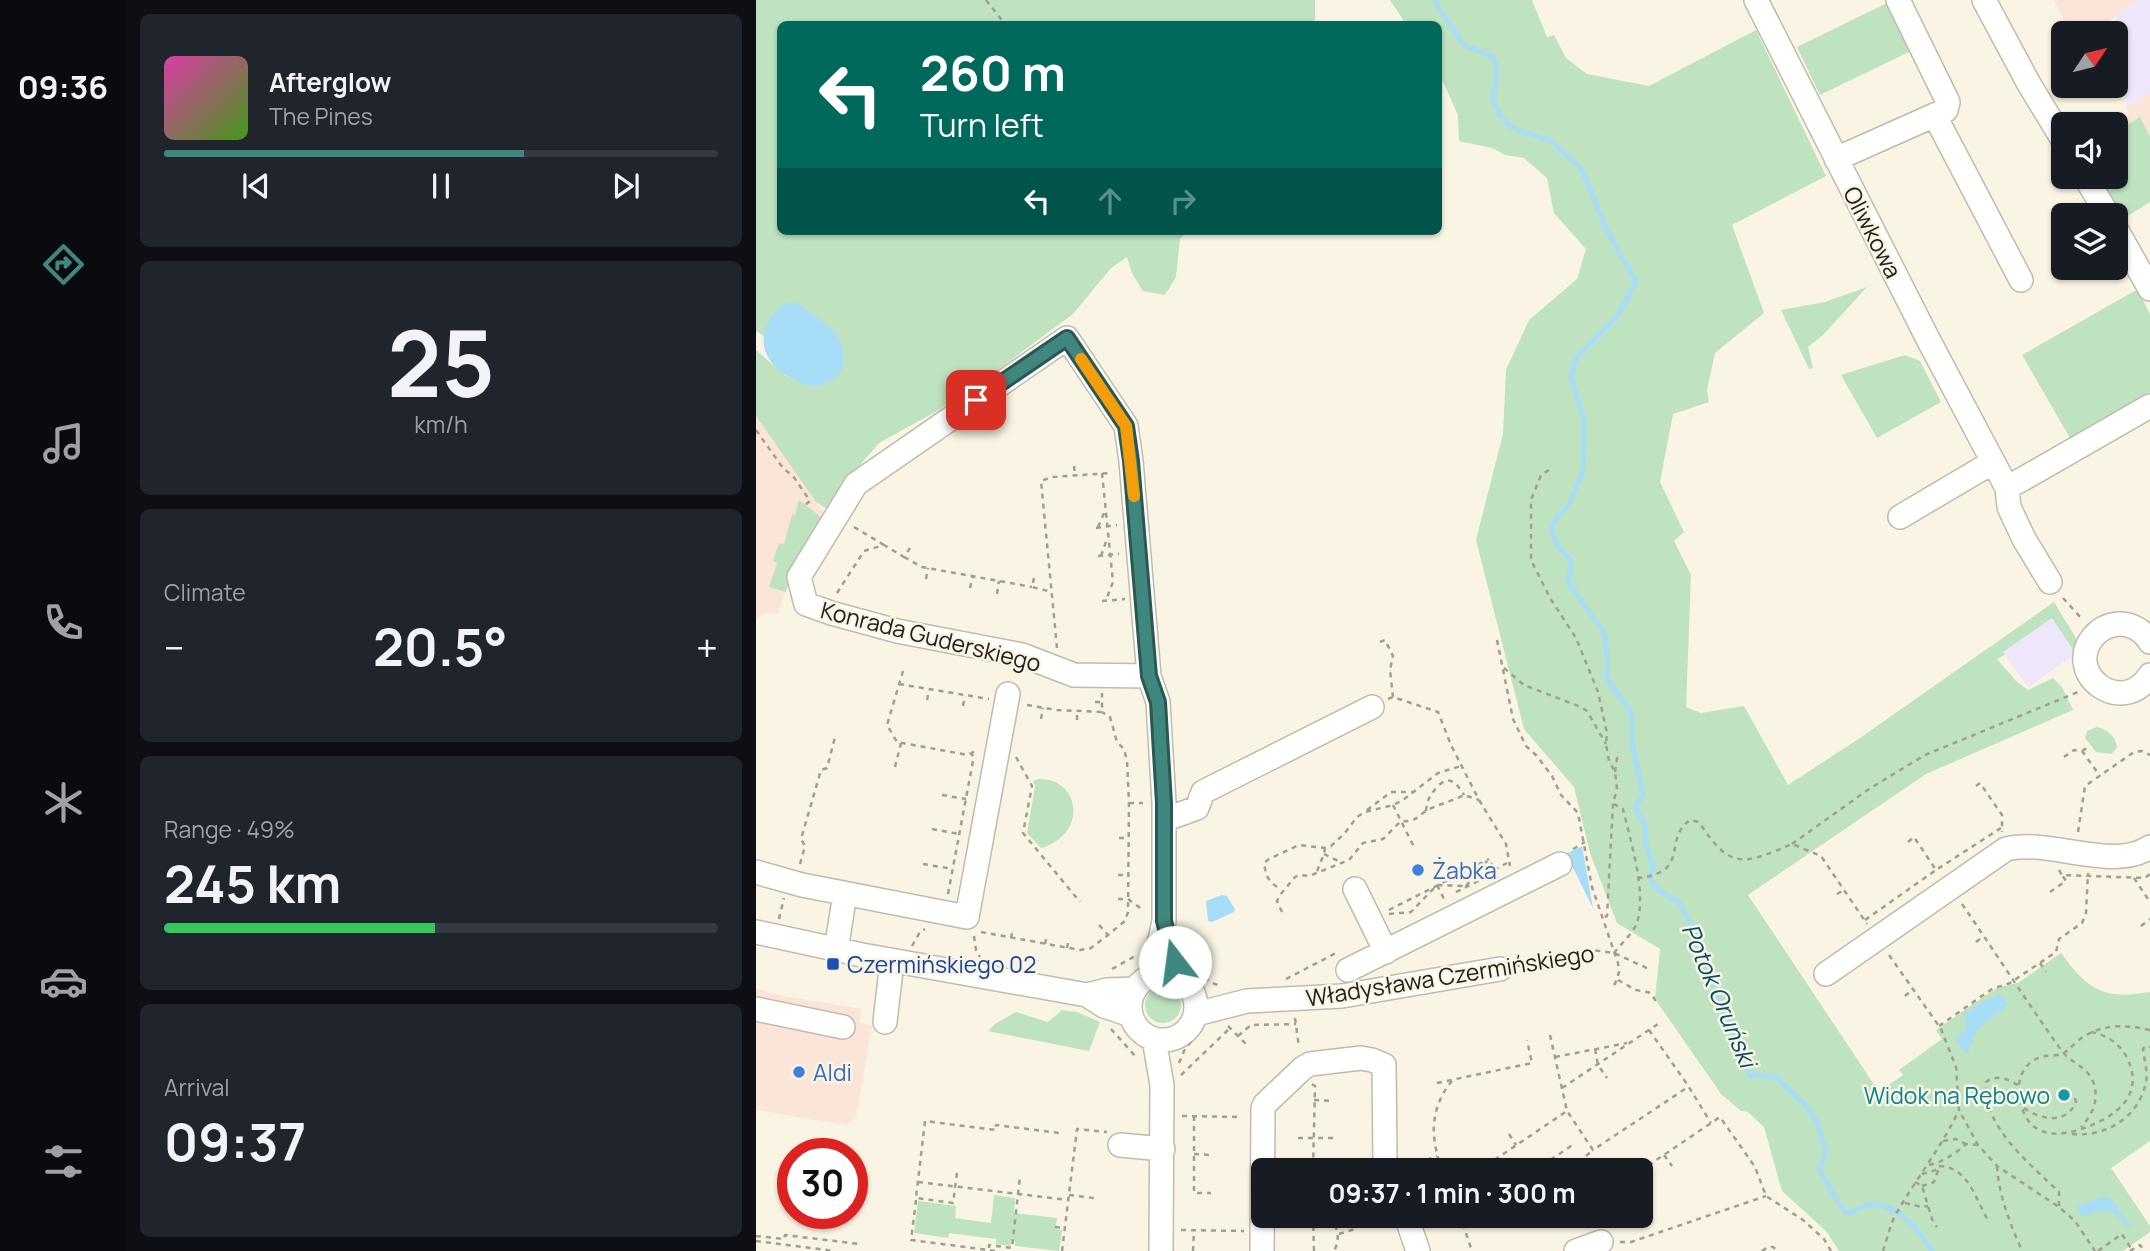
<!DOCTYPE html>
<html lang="en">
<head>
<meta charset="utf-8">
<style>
	body { margin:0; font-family:Manrope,sans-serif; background:#20242c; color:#f1f3f6; height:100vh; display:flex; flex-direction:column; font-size:26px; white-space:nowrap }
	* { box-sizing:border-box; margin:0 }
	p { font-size:23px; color:#9ea1a6 }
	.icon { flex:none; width:38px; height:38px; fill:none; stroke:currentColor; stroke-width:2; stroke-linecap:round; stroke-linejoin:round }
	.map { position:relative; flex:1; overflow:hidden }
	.panel { display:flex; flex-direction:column; gap:14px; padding:14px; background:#0d0f14; width:630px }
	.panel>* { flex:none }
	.top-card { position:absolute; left:21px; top:21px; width:665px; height:214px; border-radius:10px; box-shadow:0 2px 5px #0004; background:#00695c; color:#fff; overflow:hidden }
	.needle { width:46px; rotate:55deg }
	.controls { position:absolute; left:1295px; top:21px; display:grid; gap:14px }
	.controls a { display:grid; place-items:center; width:77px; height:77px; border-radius:10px; background:#171b24; box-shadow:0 2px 5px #0004; font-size:35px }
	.speed { position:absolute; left:21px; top:1138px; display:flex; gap:14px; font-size:35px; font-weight:700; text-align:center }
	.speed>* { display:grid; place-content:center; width:91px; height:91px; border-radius:50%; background:#171b24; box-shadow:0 2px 5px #0004; line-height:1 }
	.speed .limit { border:10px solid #d22; background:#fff; color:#111 }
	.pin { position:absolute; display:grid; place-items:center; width:60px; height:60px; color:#fff; margin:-30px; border-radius:14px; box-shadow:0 4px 10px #0006 }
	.me { position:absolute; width:77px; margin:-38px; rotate:345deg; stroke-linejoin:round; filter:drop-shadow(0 0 5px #0008) }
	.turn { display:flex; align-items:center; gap:24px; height:147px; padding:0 28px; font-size:32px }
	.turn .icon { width:91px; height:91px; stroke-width:2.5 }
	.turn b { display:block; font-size:49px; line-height:60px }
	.lanes { display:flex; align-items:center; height:66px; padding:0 28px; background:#0003; justify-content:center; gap:35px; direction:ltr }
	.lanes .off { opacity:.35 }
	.big { font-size:52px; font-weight:700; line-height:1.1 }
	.panel .tile { flex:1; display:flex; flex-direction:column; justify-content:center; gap:10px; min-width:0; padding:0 24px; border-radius:10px; background:#20242c }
	.panel .dial { align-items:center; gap:0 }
	.dial b { font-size:91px; line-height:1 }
	.song { display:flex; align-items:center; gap:21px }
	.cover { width:84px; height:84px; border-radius:10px; background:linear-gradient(135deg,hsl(320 70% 55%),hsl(100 70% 35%)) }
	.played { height:7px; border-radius:4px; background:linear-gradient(90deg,#40877f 65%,#363941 65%) }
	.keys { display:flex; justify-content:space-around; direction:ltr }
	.heat { display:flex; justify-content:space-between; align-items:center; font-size:38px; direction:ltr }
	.charge { height:10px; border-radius:5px; background:linear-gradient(90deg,#34c759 49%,#363941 0) }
	.trip { position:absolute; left:495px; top:1158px; width:402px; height:70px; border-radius:10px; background:#171b24; box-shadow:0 2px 5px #0004; font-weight:700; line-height:70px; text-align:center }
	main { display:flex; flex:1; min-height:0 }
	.tab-bar { display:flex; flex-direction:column; width:126px; justify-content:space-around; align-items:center; background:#090b0e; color:#9ea1a6 }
	.tab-bar .icon { width:49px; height:49px }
	.tab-bar .current { color:#40877f }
	.tab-bar b { font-size:32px; color:#f1f3f6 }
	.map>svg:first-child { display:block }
</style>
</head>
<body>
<main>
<nav class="tab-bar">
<b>09:36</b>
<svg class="icon current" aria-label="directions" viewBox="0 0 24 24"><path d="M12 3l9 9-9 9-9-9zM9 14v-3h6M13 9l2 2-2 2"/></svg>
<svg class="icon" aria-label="music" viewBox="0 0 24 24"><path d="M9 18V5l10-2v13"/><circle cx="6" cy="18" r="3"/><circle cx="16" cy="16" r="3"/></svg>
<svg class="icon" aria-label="phone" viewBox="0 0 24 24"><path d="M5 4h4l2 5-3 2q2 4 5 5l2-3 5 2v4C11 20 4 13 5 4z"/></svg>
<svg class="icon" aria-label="climate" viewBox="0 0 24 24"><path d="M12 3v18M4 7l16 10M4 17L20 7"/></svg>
<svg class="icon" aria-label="car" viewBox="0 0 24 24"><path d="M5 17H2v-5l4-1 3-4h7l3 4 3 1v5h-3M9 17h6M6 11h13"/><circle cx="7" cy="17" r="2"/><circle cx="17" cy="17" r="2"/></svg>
<svg class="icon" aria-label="filters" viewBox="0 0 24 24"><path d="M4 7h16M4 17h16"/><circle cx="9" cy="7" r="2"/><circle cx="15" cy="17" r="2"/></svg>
</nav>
<section class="panel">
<div class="tile">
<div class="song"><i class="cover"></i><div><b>Afterglow</b><p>The Pines</p></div></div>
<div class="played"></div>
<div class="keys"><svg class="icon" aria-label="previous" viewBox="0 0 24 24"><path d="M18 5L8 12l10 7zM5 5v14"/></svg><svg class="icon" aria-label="pause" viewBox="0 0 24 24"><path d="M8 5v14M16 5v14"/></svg><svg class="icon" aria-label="next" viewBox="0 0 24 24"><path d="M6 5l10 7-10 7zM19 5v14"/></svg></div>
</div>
<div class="tile dial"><b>25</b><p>km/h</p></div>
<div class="tile"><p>Climate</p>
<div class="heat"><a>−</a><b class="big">20.5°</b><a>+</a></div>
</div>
<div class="tile"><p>Range · 49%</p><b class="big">245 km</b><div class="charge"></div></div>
<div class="tile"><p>Arrival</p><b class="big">09:37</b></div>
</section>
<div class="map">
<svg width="1394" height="1251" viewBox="0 0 1394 1251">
	<rect width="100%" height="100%" fill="#f9f4e3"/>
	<path fill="#fbe5d8" d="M1298 0H1382L1337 33H1315Z
		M1394 93V137L1384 118 1373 124 1371 107Z
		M0 416 71 517 34 579 22 614 8 613 0 621Z
		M0 988 17 994 106 1009 104 1023 116 1025 101 1113 99 1118 91 1125 0 1110Z"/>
	<path fill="#eee6fb" d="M1382 0H1394V93L1371 107 1360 16Z
		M1296 618 1320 654 1272 687 1247 652Z"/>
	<path fill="#bfe2c0" d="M0 0H559V24H24V231H432L424 239 420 277 409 295 387 291 376 273 371 257 355 268 317 314 294 331 231 378 181 411 123 443 98 472 74 511 60 502 0 416V350L30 376 56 386 72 383 1 331 0 334Z
		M634 0H776L791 37 798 35 810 58 831 74 893 86 1000 30 1070 176 976 225 1008 313 959 353 951 390 953 402 917 414 904 482 928 532 918 541 935 575 930 707 945 713 988 706 1032 785 1104 738 1298 602 1320 638V654L1296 618 1247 652 1249 655 1241 659 1260 681 1272 690 1297 678 1306 687 1317 710 1170 774 992 895 1123 1092 1147 1075 1143 1070 1186 1039 1180 1030 1236 991 1243 987 1262 983 1305 953C1332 990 1347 1000 1394 992V1141L1355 1168 1394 1226V1232L1367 1251H1083L1070 1231 1026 1191 1008 1127 992 1112 985 1111 965 1094 899 999 904 949 861 923 834 853 818 787 768 729 720 540 747 434 750 370 773 320 821 279 830 249 798 213 791 178 768 158 749 155 736 148 703 141 702 115 683 73 682 24H650Z
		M1133 2 1157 50 1064 95 1041 47Z
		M1384 117 1394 137V202L1367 219 1342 177H1360V132Z
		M1111 287 1067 335 1052 347 1057 368 1053 369 1025 310 1069 302Z
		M1382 289 1394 315V392L1314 438 1266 355Z
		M1149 355 1164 361 1185 402 1121 438 1085 375Z
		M43 500 69 520 34 579 30 592 13 587 21 563 17 561 23 543 28 544 36 515H39Z
		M1341 727C1351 729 1361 738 1361 748L1355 754 1340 752 1329 738 1331 731Z
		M282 779C324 777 333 834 285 848L271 833 279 786 277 781Z
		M389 1005a18 18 0 1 1 36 0a18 18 0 1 1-36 0Z
		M306 1010 321 1012 344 1022 333 1051 232 1031 239 1024 260 1012 292 1022Z
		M238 1195 259 1198 258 1213 301 1218 299 1229 306 1230 303 1251 259 1246V1241L256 1240 255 1246 240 1244V1239L193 1233 192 1238 158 1233 162 1201 200 1206 199 1218 235 1223Z"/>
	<path fill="#a7ddf7" d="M28 303C33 303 39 302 43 305 52 309 75 328 81 335 87 344 90 362 85 371 80 380 67 386 58 386 50 386 40 380 33 377 0 358 0 327 28 303Z
		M826 846 837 908 810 854Z
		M466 895 471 896 479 909 478 912 456 922 452 921 450 901Z
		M1244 995 1253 1004 1220 1031 1212 1053C1205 1050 1201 1046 1200 1038 1211 1029 1213 1030 1208 1014L1228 1001Z
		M1350 1196 1356 1200 1377 1230C1371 1227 1369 1224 1364 1219 1351 1205 1341 1213 1326 1216L1320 1208 1323 1205Z"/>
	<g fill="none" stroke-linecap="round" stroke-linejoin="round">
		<path stroke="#a7ddf7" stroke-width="5" d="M680 0 681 6 708 45 737 57 741 71 737 99 743 114 756 128 795 141 826 170 850 228 880 282 861 317 821 357 815 377 828 421 827 471 813 505 800 518 795 531 803 548 816 561 812 582 848 632 851 655V679L875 712 877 749 887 794 879 808 889 824 890 844 897 868 894 877 896 883 906 893 922 901 941 934 961 996 987 1047 991 1061 993 1075 1020 1077 1050 1106 1061 1122 1070 1151 1063 1170 1088 1211 1092 1213C1098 1211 1105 1207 1112 1205 1139 1200 1164 1231 1176 1251"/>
		<g stroke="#c0bbab" stroke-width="26">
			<path id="minor" d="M1000 0 1173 341 1251 488 1253 507 1268 539 1294 582
				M1228 0 1273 84 1307 140
				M1179 116 1265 280
				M1080 159 1190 110 1192 102 1142 0
				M1329 177 1352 215
				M1360 229 1394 289
				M1251 488 1394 406
				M1144 517 1237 462
				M1394 642C1388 631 1375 623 1362 624 1353 625 1344 629 1338 636 1306 673 1366 719 1394 675
				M393 676 318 675 266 655 141 631 75 613 50 604 43 577 100 484 311 338 370 426 375 461 393 676 402 702 408 803V921L396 976
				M408 820 441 808 447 792 616 707
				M0 872 46 885 211 917 252 694
				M599 889 630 952
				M0 932 106 955 331 995 351 990 379 989
				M80 950 89 894
				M592 970 804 864
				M374 1007a33 33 0 1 1 66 0a33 33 0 1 1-66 0Z
				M1070 974 1250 849C1292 838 1358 872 1394 847
				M331 995 348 1006 375 1015
				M0 1009 87 1027
				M440 1014 491 1001 586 996 744 969
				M129 1022 136 961
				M398 1039 406 1085 405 1251
				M364 1145 407 1149
				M650 1216 662 1251
				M506 1251 507 1108 509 1104 547 1068 554 1064 605 1058 616 1060 628 1065 629 1160 633 1171
				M820 1251 845 1242"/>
		</g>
		<path stroke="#a29f92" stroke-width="2.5" stroke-dasharray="5 5" stroke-linecap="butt" d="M230 0 249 24
			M0 430 27 468 37 476 54 501 49 505
			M318 466 319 475
			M793 470 785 475 775 500V560L794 598 820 638 842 692 851 733 850 744 853 761 859 772 861 789 857 803 851 916 846 918
			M346 473 357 582 350 600
			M98 527 128 545
			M342 527 349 511
			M340 528 361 525
			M342 556 363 554
			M345 556 351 539
			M148 557 166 567 276 587
			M278 578 276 587 296 592
			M170 579 172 568
			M214 588 217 576
			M81 593 108 551 128 545 148 557 154 548
			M241 594 243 581
			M1307 598 1326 619
			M346 601 369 599
			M741 640 757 719 770 746 781 756 796 776 805 795 822 813 836 887 862 963 863 972 859 984 854 985
			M624 642 629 640 637 656 634 670 637 697
			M301 648 285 481 296 477 355 473
			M748 668 768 685 825 707 831 711 850 744
			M147 671 131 725 141 742 212 755 221 750
			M143 684 233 699
			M632 699 637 697 682 712 695 745 723 800 750 844 754 866
			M171 700 173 690
			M339 702H346
			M271 705 301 710 346 712V693
			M207 706 209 696
			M285 719 287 708
			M321 720V712
			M1326 751 1334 746
			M260 757 276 786 267 833 324 902
			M1308 757 1318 750 1326 751 1344 776
			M139 767 145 743
			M859 772 862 752
			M1220 786 1224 783 1246 815V832
			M186 795 210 799
			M373 803H387
			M637 805 658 847
			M611 810 635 792H658
			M670 811C671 800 674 795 682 786 694 774 701 784 708 795
			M176 829 203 834
			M1322 832 1329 786 1378 752 1386 751 1394 755
			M363 838H373
			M1152 842 1158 837 1180 870 1245 828
			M1036 844 1113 789 1169 755 1322 692
			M817 849 829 842
			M568 854 586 863
			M44 864 49 846 45 839 65 770 71 768 79 737
			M167 864 197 869
			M738 870 751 863
			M1303 870 1306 875 1389 878 1394 874
			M561 871 568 854 569 848
			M362 875H372
			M881 878C936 873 906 839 934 820L943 822C974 870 987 865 1036 844L1065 856 1111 924
			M1378 878 1394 902
			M681 885 689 901
			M710 886 731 861
			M521 887C511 880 510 875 508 863L513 859 543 845 569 848 575 846 588 834 601 817 609 812 637 805 647 800 682 773 705 766
			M700 892 740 872 733 859
			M1294 892 1310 881 1306 875
			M192 894 217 761 216 752
			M1081 894 1088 890
			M362 899H372L387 910
			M1206 904C1239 952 1271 1002 1305 1050 1315 1064 1332 1066 1338 1084 1343 1101 1336 1115 1325 1127
			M633 910 733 859
			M526 912 521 901 524 895 539 877 543 875 553 876 593 860 607 843 627 839 645 821C660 822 659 818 670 811 682 804 697 801 708 795L723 800
			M633 914 655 912 681 885 706 886 707 889
			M23 919 28 898
			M1109 920 1180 870
			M343 925 352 935 369 921 372 912 373 803 371 761 368 749 361 742 354 717 346 712
			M1385 926 1394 919
			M225 932 324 950 335 948 352 935
			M218 936 220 950 224 957
			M255 938 257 929
			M1220 942 1228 936
			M289 944 291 935
			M156 946 164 932 169 929
			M311 948 313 938
			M422 948C437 964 443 981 466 986
			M858 953C865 944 877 933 881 923 891 891 874 840 867 809L858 804
			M1133 955 1185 1029 1200 1067 1203 1110 1222 1145 1241 1166 1303 1207 1319 1221 1339 1251
			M1284 963 1290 972
			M761 966 836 950 858 953 893 969
			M356 969 381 955
			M530 979 580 953
			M862 980 880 990 895 993 902 1005
			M1149 996 1157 989
			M539 1018 543 1047
			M472 1026 493 1047
			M1183 1026 1236 989 1254 983 1300 952 1303 939 1326 923 1330 913 1332 873
			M355 1029 381 1058
			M893 1030 931 1084 955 1123
			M1335 1032C1351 1035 1365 1044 1372 1060 1387 1093 1364 1113 1336 1125 1305 1138 1272 1141 1264 1100 1260 1082 1266 1063 1285 1057 1292 1055 1300 1056 1306 1054 1313 1051 1320 1041 1327 1037 1349 1023 1370 1025 1394 1030
			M794 1035 811 1111 837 1150 932 1087
			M482 1036 495 1025 540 1024
			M839 1049 842 1065 851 1078
			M799 1057 871 1043
			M423 1063 428 1051 441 1033
			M425 1075 473 1029
			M681 1083 776 1063 771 1040
			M556 1084 559 1086 557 1171
			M1262 1085C1252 1079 1240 1074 1230 1082 1226 1126 1274 1164 1303 1192V1207
			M806 1088 902 1024
			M558 1100 577 1101
			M1268 1108C1285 1120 1310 1125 1320 1102L1318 1094
			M426 1116 486 1117
			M438 1116V1193H455
			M753 1134 760 1145
			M1316 1134C1351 1137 1383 1117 1390 1082 1392 1071 1388 1060 1387 1049L1390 1046 1394 1047
			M542 1138H577
			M1187 1141 1200 1139 1210 1144
			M438 1154 455 1155
			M908 1155 916 1166
			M830 1156 837 1150
			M671 1160 676 1171
			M1173 1165C1187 1162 1199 1154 1210 1144L1222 1145
			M1183 1166C1213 1167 1219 1199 1232 1220
			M1241 1166C1243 1197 1254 1223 1266 1251
			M652 1167 681 1156
			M684 1171C684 1161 680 1153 679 1143 675 1122 681 1098 696 1081
			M722 1171 811 1111
			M778 1171 818 1144
			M884 1171 964 1117 999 1167 1010 1196 1047 1220 1068 1239 1075 1251
			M201 1173 197 1203 160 1198 169 1121 240 1130V1125L303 1133
			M1166 1174 1183 1169
			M162 1182 312 1200
			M1159 1182 1166 1186 1176 1219 1181 1227
			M1166 1186 1178 1182 1184 1165
			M313 1195 338 1198
			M160 1200 155 1240 240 1251
			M1149 1203 1166 1207 1172 1206
			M557 1216 558 1251
			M575 1216C581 1229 585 1238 578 1251
			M709 1216 705 1219 716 1251
			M299 1227 309 1228
			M425 1230 488 1231
			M583 1234 599 1229
			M0 1236 28 1239 29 1235 103 1244
			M0 1241 79 1251
			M864 1242H875L1010 1196
			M233 1248V1245L256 1248 264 1176
			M306 1251 321 1129 351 1132
			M437 1251 438 1230
			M1006 1251 1012 1247H1017L1022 1251
			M1127 1251C1131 1239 1134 1225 1140 1214 1160 1179 1185 1148 1203 1110
			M1342 1251 1366 1234 1376 1250
			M1374 1251 1384 1245 1388 1251"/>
		<use href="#minor" stroke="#fff" stroke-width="23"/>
	</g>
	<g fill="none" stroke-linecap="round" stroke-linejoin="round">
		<g stroke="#2a5853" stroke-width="18">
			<path id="route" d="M220 400 311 338 370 426 375 461 393 676 402 702 408 803V921L419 962"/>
		</g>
		<use href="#route" stroke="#40877f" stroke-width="12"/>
		<path stroke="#f59e0b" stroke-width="12" d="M325 359 370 426 378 496"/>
	</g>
	<g fill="#3f7fe0" stroke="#f9f4e3" stroke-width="2.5">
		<circle cx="662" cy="870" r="7"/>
		<circle cx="43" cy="1072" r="7"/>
	</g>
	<rect fill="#1a4fb4" stroke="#f9f4e3" stroke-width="2.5" x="70" y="957" width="14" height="14" rx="3.5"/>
	<circle fill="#0f9aa8" stroke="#f9f4e3" stroke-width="2.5" cx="1308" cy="1095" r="7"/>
	<g text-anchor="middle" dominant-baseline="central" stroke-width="5" stroke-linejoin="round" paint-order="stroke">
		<g font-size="23" fill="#21201a" stroke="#f9f4e3">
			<text transform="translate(1117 232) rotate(63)">Oliwkowa</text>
			<text transform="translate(175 636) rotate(14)">Konrada Guderskiego</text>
			<text transform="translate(694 975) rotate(-9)">Władysława Czermińskiego</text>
		</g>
		<g font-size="23" fill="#366cbe" stroke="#f9f4e3" text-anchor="start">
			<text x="676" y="870">Żabka</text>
			<text x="57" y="1072">Aldi</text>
		</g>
		<g font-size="23" fill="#164399" stroke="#f9f4e3" text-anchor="start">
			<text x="91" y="964">Czermińskiego 02</text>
		</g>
		<g font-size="23" fill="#0d838f" stroke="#f9f4e3" text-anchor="end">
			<text x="1294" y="1095">Widok na Rębowo</text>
		</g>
		<g font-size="24" font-style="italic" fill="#034d67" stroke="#f9f4e3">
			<text transform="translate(964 995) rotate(67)">Potok Oruński</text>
		</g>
	</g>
</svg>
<div class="controls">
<a><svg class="needle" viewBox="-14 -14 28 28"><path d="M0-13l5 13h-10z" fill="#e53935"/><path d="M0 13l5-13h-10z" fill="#9ea1a6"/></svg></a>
<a><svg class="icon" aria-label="sound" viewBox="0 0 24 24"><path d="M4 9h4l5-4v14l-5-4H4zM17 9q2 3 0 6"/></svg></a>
<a><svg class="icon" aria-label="layers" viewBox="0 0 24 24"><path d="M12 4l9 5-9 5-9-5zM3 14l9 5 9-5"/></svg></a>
</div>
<div class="speed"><div class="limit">30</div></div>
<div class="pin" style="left:220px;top:400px;background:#d93025"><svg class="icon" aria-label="arrive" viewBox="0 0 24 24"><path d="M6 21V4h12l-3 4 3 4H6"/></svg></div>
<svg class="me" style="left:419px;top:962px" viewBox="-20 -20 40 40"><circle r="19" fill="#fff"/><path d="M0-13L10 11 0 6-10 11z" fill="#40877f"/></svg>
<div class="trip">09:37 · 1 min · 300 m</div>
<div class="top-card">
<div class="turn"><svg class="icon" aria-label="left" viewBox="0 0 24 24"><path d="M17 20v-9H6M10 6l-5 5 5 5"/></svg><div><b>260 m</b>Turn left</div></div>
<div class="lanes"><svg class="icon" aria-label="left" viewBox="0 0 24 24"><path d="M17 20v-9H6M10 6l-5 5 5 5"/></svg><svg class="icon off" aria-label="ahead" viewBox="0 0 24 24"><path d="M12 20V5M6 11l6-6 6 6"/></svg><svg class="icon off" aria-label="right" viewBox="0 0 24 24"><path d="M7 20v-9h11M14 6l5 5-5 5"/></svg></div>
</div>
</div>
</main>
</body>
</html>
